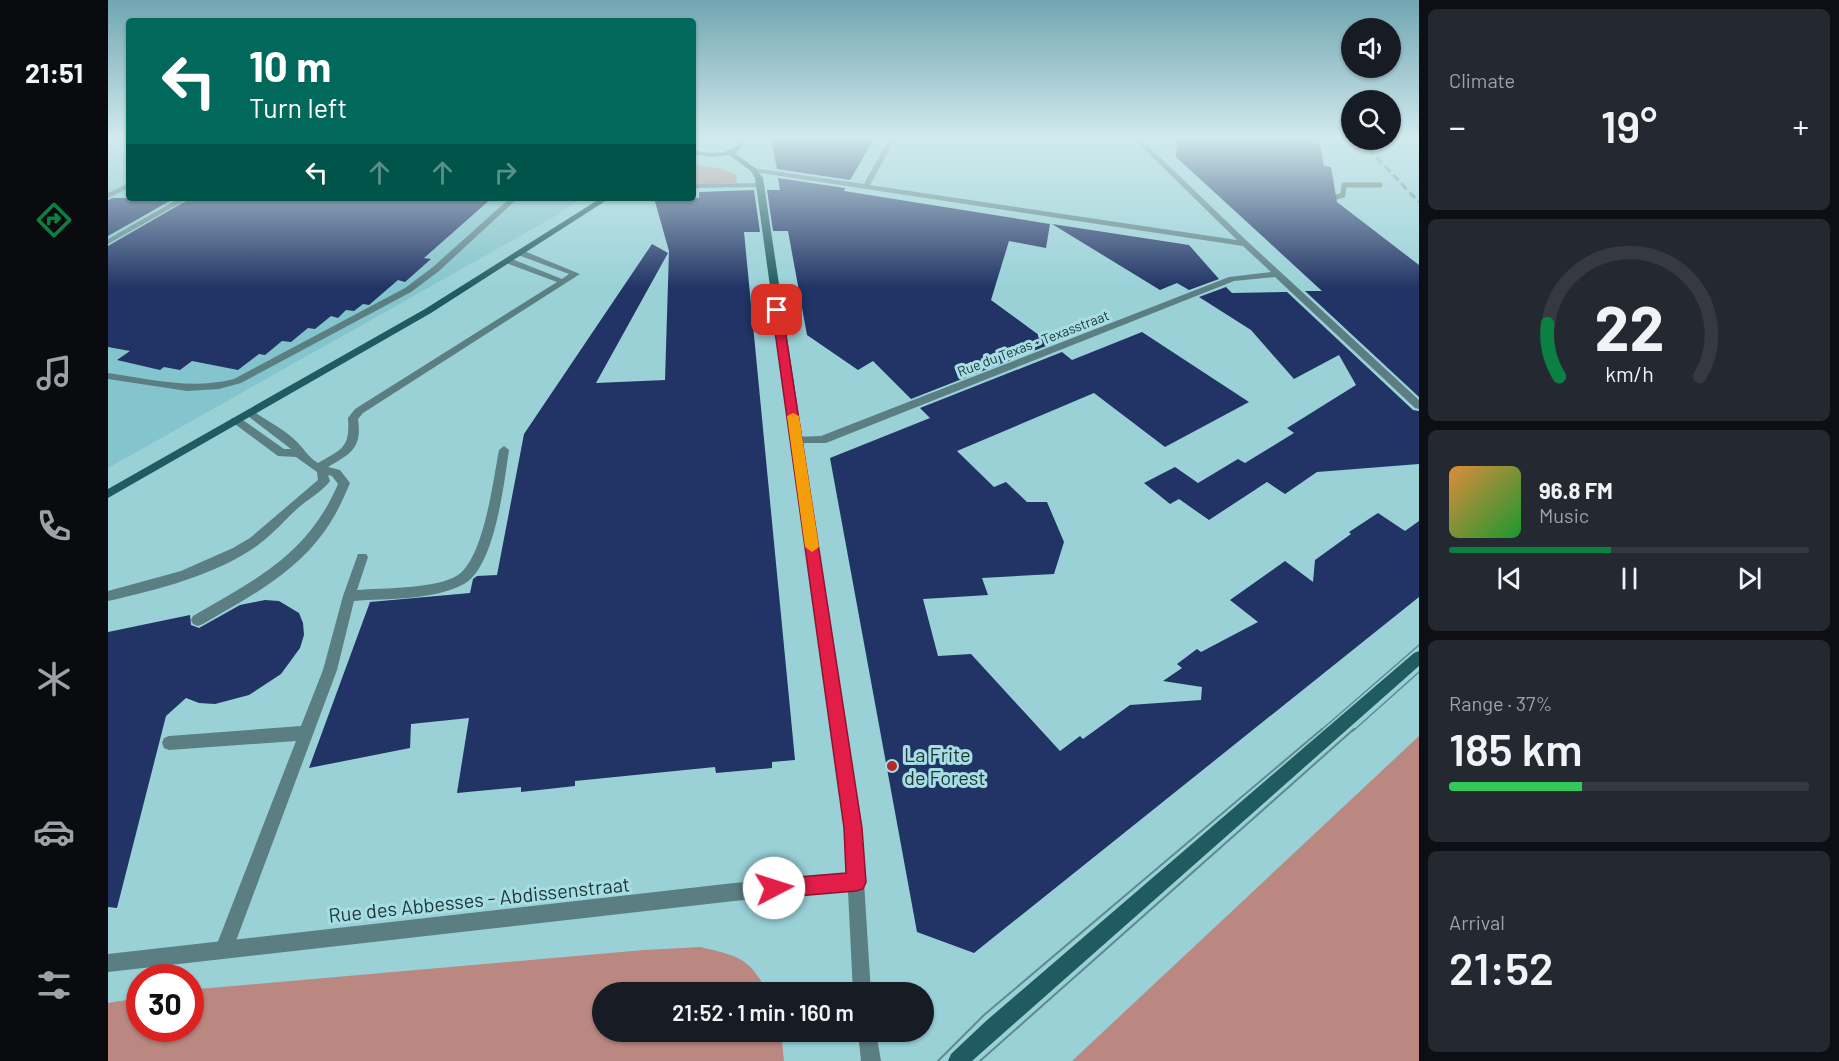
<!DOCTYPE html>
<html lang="en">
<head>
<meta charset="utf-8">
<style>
	body { margin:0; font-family:Barlow,sans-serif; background:#242831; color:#f1f3f6; height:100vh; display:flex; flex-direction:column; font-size:22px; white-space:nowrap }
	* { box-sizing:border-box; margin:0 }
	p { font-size:20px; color:#9ea1a6 }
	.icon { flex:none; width:33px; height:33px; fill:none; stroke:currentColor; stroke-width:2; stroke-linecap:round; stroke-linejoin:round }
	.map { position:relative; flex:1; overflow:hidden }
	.drawer { display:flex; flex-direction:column; gap:9px; padding:9px; background:#0d0f14; width:420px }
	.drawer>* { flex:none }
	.banner { position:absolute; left:18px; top:18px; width:570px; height:183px; border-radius:6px; box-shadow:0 2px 4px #0004; background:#00695c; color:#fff; overflow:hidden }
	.controls { position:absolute; left:1233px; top:18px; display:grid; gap:12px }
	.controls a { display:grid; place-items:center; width:60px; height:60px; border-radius:50%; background:#171b24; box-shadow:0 2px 4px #0004; font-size:30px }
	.speed { position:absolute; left:18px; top:964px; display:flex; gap:12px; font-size:30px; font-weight:700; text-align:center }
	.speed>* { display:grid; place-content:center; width:78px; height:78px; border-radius:50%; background:#171b24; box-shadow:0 2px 4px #0004; line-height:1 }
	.speed .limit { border:9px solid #d22; background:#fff; color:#111 }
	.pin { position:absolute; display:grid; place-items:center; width:51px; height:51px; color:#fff; margin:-26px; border-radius:12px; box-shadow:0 3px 9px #0006 }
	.me { position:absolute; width:66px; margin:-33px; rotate:85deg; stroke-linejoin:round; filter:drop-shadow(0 0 4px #0008) }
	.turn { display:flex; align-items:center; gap:21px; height:126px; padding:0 24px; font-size:27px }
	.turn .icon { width:78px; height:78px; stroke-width:2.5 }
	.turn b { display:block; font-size:42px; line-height:51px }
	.lanes { display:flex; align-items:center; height:57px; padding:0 24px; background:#0003; justify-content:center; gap:30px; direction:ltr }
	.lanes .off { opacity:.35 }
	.big { font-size:45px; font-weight:600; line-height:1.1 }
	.drawer .card { flex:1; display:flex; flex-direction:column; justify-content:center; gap:9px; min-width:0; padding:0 21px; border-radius:9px; background:#242831 }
	.drawer .dial { align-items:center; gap:0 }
	.dial svg { height:156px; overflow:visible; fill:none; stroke:#363941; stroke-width:7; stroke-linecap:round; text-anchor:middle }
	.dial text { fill:#f1f3f6; stroke:none }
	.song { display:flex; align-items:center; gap:18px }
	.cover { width:72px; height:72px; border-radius:9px; background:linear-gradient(135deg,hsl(30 70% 55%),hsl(130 70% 35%)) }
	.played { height:6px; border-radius:3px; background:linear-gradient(90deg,#0b8043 45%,#363941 45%) }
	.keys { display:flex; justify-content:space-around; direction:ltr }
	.heat { display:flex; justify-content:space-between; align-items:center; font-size:33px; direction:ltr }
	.charge { height:9px; border-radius:4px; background:linear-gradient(90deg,#34c759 37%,#363941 0) }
	.trip { position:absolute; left:484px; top:982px; width:342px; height:60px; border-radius:30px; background:#171b24; box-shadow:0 2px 4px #0004; font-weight:600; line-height:60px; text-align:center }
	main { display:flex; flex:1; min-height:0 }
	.menu { display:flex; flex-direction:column; width:108px; justify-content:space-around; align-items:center; background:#090b0e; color:#9ea1a6 }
	.menu .icon { width:42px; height:42px }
	.menu .on { color:#0b8043 }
	.menu b { font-size:27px; color:#f1f3f6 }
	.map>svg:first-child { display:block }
</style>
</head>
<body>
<main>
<nav class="menu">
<b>21:51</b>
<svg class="icon on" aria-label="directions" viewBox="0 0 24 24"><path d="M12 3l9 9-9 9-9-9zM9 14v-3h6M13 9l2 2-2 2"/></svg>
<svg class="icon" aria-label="music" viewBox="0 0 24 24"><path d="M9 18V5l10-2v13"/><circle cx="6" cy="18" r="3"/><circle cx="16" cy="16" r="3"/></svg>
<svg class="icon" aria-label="phone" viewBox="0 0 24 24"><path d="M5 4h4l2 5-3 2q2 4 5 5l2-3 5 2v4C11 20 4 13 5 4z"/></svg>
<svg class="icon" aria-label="climate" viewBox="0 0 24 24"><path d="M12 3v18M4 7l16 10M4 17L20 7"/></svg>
<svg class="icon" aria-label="car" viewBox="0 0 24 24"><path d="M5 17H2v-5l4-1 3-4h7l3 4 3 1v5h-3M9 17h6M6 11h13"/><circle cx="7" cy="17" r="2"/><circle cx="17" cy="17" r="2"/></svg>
<svg class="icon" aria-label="filters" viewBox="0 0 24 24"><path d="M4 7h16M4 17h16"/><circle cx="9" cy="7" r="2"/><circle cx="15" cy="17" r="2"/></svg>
</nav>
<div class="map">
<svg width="1311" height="1061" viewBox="0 0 1311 1061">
	<rect width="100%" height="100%" fill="#99d1d7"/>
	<path fill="#84c4cc" d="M0 139H21V198H474L446 217 0 468Z"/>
	<path fill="#ba8781" d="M585 164 614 169 628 175 629 183 585 185Z
		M1311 736V1061H964Z
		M593 947C631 957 640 956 660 993H495V1032H673L676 1061H0V1003L31 998 32 1029H82L83 990 91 989 536 950Z"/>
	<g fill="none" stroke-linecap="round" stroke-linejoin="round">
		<path stroke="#4c7555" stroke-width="5" d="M1218 200 1235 195 1236 185H1272"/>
	</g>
	<path fill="#213465" d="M663 139H766L742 180 669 169Z
		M1069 139H1203L1204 143 1212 144 1216 166 1223 167 1229 202 1311 265V397L1197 291H1214L1068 157Z
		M670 178 737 188 736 191 942 224 938 248 901 241 883 300 943 344 803 399 765 361 750 370 699 335 680 231H665L659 190H672Z
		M646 190 652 232H636L687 760 664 762V768L608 773 607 767 467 781V786L413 792V787L349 793 361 718 303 724 302 748 201 768 262 602 362 593 365 579 369 576 389 575 416 434 544 244 560 253 488 383 557 380 561 251 546 198H591V192Z
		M5 198H67L0 236V200Z
		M83 198H384L316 258 323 259 297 282 290 280 261 305 255 304 246 311 238 310 230 318 223 316 207 329 200 328 183 342 174 341 157 355 151 354 130 370 84 361 72 370 56 367 52 370 9 360 22 351 0 347V246Z
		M944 224 1081 245 1111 279 1081 290 1069 283 1052 290Z
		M1118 287 1124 293 1179 292 1305 410 1311 411V464L1209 472 1177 494 1159 482 1101 520 1071 499 1062 504 1036 483 1067 467 1090 483 1130 459 1137 463 1186 433 1179 428 1248 385 1231 355 1186 379 1143 330 1091 297Z
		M1034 332 1141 402 1057 447 986 393 849 451 886 487 898 482 919 502H939L956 542 946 574 874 578 880 595 815 599 830 656 863 654 952 751 972 736 975 739 1022 705 1093 700 1094 687 1055 681 1074 668 1069 664 1089 649 1093 652 1150 622 1122 600 1177 561 1205 582 1207 560 1243 534 1241 532 1270 513 1297 531 1311 521V597L866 953 809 932 722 458 822 418 812 408 954 352 964 360Z
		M157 600 171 601 191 613 195 623 196 635 192 648 173 674 141 695 107 704 91 703 78 698 58 716 9 908 0 907V632L82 615 83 625 91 628 132 605Z"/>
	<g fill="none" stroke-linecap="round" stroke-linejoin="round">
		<path fill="#5b7e82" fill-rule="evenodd" d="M21 183V188L0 198V193Z
			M655 183V187H652L585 188V184Z
			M72 198H81L0 244V239Z
			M402 198H410L331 271 303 292 133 383 111 389 79 391 0 379V373C43 379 83 390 126 379L297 288 325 267Z
			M410 251H416L472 274 255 413 250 419C254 448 244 453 220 467L232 470 242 483C235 500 227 517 216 532 186 574 138 599 95 624L90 626 85 624 83 620 85 616C149 579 200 554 230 484L224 476 220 475 222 481C214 492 200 499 190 508 177 520 165 534 150 545 106 576 51 589 0 601V591L73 571 125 548 142 538 210 480 209 472 188 457 170 456 124 422 123 420 124 418H132L176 449H183L136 413 141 410 145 411C158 420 179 431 189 442 197 450 200 457 210 463 234 449 242 448 240 418L247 409 449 282 398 263V259H404L454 279 461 274 410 255Z
			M396 446 401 450C396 483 387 567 356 584 324 601 281 598 246 601L229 670 125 949 122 955 116 958 110 955 107 949 188 741 61 750 56 748 54 743 56 738 61 736 193 726 215 670 235 596 250 554H258L260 557 249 590C275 588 329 589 350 575 376 557 385 481 391 450Z"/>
		<path fill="#5b7e82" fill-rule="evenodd" d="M781 139H787L762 185 1129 240 1026 139H1033L1140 242 1311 400V409L1307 408 1167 277 1126 281 718 443H685L684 440 685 437 713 436 1121 277 1163 272 1135 246 646 172 643 170 646 168 756 184Z
			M748 874 754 876 756 882 763 993H745L740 891 626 901 0 972V954L626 883Z
			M750 1032H768L773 1061H753Z"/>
		<path fill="#215b62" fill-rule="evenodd" d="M629 139H635L637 144 627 153 648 169 655 178 753 828 756 882 754 888 748 890 742 888 740 882 737 828 647 178 643 171 621 155 604 157 585 154V150C601 154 618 156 631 144Z
			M493 198H502L323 313 0 498V489L317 309Z
			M1311 651V666L864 1061H840L843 1054 878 1021 1306 653Z"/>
		<path stroke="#61898e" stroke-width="1.5" d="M1212 731 1311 645
			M1245 731 1311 672"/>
		<path stroke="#61898e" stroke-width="2" d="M830 1061 876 1015 1214 729
			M872 1061 1246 729"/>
		<path stroke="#61898e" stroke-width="3" stroke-dasharray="8 4" stroke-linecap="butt" d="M1252 140 1311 202"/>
	</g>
	<linearGradient id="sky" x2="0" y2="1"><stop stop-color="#71a6b2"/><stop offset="0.48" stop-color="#d1eaed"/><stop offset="1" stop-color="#d1eaed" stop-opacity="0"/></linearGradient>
	<rect width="1311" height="288" fill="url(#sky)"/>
	<path fill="#e11d48" stroke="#92132f" stroke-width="1.5" d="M669 307 674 310 754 828 758 882 755 889 748 891 666 898 660 895 657 888 660 882 666 879 738 873 736 828 664 310Z"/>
	<path fill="#f59e0b" d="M685 413 691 416 711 547 704 552 697 547 679 416Z"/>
	<circle fill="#b6262a" stroke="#a6dee4" stroke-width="2" cx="784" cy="766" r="6"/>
	<g text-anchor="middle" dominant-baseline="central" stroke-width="6" stroke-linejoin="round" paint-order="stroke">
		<g font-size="14" fill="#1f3538" stroke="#a6dee4">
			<text transform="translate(925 343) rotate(-21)">Rue du Texas - Texasstraat</text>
		</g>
		<g font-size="20" fill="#1f3538" stroke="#a6dee4" text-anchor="start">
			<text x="796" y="754">La Frite<tspan x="796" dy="23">de Forest</tspan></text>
		</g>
		<g font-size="20" fill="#1f3538" stroke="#a6dee4">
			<text transform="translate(371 899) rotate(-6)">Rue des Abbesses - Abdissenstraat</text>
		</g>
	</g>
</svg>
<div class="controls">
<a><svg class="icon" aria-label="sound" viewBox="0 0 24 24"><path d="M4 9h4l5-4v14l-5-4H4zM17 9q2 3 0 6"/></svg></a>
<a><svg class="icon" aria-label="search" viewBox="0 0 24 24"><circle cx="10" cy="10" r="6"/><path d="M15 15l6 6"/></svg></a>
</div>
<div class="speed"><div class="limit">30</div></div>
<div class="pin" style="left:669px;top:310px;background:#d93025"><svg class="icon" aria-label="arrive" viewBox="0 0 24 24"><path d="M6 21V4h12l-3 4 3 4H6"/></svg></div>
<svg class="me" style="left:666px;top:888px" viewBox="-20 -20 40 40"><circle r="19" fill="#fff"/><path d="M0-13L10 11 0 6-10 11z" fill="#e11d48"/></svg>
<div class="trip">21:52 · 1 min · 160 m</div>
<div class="banner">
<div class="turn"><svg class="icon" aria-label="left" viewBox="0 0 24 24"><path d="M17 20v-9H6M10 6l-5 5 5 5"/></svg><div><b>10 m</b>Turn left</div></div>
<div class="lanes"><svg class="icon" aria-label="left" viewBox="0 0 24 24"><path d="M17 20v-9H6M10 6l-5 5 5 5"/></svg><svg class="icon off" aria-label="ahead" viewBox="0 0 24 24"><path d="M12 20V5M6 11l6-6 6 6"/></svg><svg class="icon off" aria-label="ahead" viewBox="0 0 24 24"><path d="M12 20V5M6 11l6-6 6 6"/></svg><svg class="icon off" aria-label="right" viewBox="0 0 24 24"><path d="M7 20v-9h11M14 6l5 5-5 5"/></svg></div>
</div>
</div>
<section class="drawer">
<div class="card"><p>Climate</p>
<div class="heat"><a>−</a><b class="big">19°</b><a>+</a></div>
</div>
<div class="card dial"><svg viewBox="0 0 100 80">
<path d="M14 69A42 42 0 1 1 86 69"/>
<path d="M14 69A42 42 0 0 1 8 42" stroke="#0b8043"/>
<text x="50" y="56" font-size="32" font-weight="700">22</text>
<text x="50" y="72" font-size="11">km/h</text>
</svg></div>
<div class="card">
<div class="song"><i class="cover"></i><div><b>96.8 FM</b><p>Music</p></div></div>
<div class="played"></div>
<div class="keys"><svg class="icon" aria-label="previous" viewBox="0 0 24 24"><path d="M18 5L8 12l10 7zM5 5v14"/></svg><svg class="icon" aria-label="pause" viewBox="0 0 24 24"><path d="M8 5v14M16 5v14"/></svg><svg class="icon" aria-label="next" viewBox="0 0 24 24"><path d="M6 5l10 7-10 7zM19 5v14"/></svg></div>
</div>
<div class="card"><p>Range · 37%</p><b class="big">185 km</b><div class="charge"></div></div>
<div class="card"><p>Arrival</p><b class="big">21:52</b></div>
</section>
</main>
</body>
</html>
